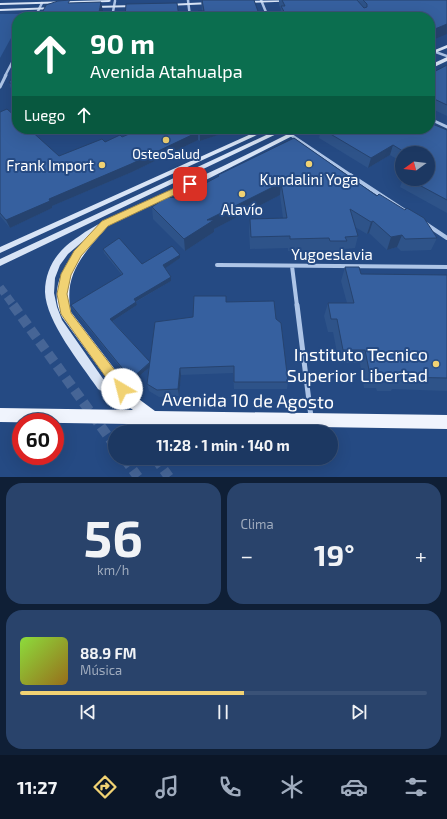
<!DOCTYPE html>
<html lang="es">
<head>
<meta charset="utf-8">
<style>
	body { margin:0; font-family:"Exo 2",sans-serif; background:#29436b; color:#f1f3f6; height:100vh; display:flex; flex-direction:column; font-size:15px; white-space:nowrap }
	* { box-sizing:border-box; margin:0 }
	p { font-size:13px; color:#a0acbe }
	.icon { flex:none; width:22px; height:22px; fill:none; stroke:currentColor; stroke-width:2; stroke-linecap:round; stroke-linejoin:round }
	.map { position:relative; height:477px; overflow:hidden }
	.panel { display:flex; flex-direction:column; gap:6px; padding:6px; background:#0f1f36; flex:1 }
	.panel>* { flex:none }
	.guide { position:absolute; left:12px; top:12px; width:423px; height:122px; border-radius:16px; box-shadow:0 4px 16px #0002,0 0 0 1px #3a5277; background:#0b6e4f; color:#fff; overflow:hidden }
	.needle { width:26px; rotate:255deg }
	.controls { position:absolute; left:395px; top:146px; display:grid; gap:8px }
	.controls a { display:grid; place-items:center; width:40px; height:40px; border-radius:50%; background:#1c3862; box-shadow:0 4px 16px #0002,0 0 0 1px #3a5277; font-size:20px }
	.speed { position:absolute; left:12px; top:413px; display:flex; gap:8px; font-size:20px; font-weight:700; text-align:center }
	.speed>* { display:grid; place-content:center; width:52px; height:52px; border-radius:50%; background:#1c3862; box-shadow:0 4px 16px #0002,0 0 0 1px #3a5277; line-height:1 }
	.speed .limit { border:6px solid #d22; background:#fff; color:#111 }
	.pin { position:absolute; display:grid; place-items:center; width:34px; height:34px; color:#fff; margin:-17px; border-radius:8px; box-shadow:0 2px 6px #0006 }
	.me { position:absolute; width:44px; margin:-22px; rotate:323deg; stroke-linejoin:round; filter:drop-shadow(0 0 3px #0008) }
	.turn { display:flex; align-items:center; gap:14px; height:84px; padding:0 12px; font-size:18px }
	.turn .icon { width:52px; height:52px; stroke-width:2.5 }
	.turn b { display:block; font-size:28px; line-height:34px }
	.then { display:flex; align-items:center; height:38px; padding:0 12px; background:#0003; gap:8px; font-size:15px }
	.big { font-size:30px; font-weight:700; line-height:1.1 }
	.panel .card { flex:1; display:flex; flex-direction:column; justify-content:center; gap:6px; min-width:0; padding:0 14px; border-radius:16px; background:#29436b }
	.panel .dial { align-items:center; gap:0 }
	.dial b { font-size:52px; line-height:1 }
	.song { display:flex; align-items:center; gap:12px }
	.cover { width:48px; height:48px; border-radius:6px; background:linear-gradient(135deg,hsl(90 70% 55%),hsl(40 70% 35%)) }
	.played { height:4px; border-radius:2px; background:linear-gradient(90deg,#f1d273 55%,#3a5277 55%) }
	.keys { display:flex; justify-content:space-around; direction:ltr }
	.heat { display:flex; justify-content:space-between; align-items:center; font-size:22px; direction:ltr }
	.panel .tiles { flex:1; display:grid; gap:6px; grid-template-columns:1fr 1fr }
	.card:last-child { grid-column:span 2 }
	.trip { position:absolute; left:108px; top:425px; width:230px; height:40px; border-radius:20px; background:#1c3862; box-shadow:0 4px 16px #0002,0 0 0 1px #3a5277; font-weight:700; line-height:40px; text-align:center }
	.menu { display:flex; height:64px; justify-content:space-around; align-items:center; background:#0b1627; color:#a0acbe }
	.menu .icon { width:28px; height:28px }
	.menu .on { color:#f1d273 }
	.menu b { font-size:18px; color:#f1f3f6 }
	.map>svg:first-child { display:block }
</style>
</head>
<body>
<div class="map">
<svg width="447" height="477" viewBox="0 0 447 477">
	<rect width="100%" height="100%" fill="#254a83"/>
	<path fill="#305b9a" d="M0 14H24L22 17H17V27L0 58Z"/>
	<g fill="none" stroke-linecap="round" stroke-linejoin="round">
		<path stroke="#466596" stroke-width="8" stroke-dasharray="8 4" stroke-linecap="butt" d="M0 287 14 306"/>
		<path stroke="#466596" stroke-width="10" stroke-dasharray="10 5" stroke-linecap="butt" d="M13 305 115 446
			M102 386 136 432
			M124 458 138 477
			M155 458 169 477"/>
		<path stroke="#aec5e7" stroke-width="2.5" d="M188 0 190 17
			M261 0 268 17
			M35 17 42 3
			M112 17 115 1
			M430 50 447 56
			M5 76 17 53"/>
		<path stroke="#aec5e7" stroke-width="3" d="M0 87 6 75
			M430 119 447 127
			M291 135 352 176"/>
		<path stroke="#aec5e7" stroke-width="4" d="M350 175 408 213
			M426 224 447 238
			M217 265 447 267
			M292 266 297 306"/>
		<path stroke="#aec5e7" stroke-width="5" d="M297 305 311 417"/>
		<path fill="#d8e4f6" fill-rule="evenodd" d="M110 0 111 1 109 2 0 5V3Z
			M305 0 303 1 245 3 243 2 245 1Z
			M211 2 212 4 167 6 165 5 167 4Z
			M135 5 136 7 93 8 91 7 93 6Z
			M56 7V9H55L0 11V9Z
			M447 45V48L430 55V52Z
			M447 57V61L430 69V65Z
			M262 129H270L0 253V247Z
			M279 129H287L0 266V259Z
			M298 129H306L194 186 120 219 82 242 68 254 60 265 55 278 54 293 57 307 62 320 106 383 107 386 106 389 102 391 98 389C81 364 46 322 45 292 45 276 51 262 61 251 68 243 77 238 85 232 118 212 154 198 189 182 226 165 262 147 298 129Z"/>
		<path fill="#f0f4fd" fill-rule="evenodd" d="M105 220 110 223C105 230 99 236 94 242 75 264 65 283 71 312L136 397 155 411 447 415V429L0 422V408L133 410 126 405 62 317C43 281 79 245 102 221Z"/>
	</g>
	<path fill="#2e5389" d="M201 0H254L260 17H198V11H202Z
		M279 0H447V34L430 17H280L281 9 279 5Z
		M447 65V116L430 108V74Z
		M17 68V94L13 95 9 83Z
		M0 112 59 156 105 142 122 137 141 129 221 134 200 141 198 140 132 172 52 206V208L10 228 0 216Z
		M430 120 432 121V123L447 130V213L400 187 403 179H428V153H402V162L390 155 368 168 319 138 321 129H430Z
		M294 138 437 238 431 250 401 251 397 247 387 250 369 233 367 234 355 227 358 236 355 248 345 249 343 253H327V250L288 251V248L250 249 249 231 250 219 283 218 280 195 214 229V232L185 251 153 219 152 207 178 198 218 176V175Z
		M103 249 142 264 180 258 165 268 171 277V281L136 302 137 305 113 321 150 362 193 317 226 302 276 319 288 382 287 389H234L233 373 181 375 179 396 159 397 149 391 147 384 149 368 132 382 72 308 71 305 122 275 104 253Z
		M345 267 361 274 447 275V391L392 389 391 391H377L376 388H364L360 363H339L333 332H328L324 316 328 303H347L341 281Z"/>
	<path fill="#26436f" d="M101 2 103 11 102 17H98Z
		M447 24V34L430 41V31Z
		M213 129H231L221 134 200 141V134Z
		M198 132V140L132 172 52 206V208L10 228 6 220 49 199Z
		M393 145 390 155 368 168 371 158Z
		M281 183 280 195 214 229V232L185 251 184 239 207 220Z
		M373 221 369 233 367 234 371 222Z
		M402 235 397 247 387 250 391 237Z
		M180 255V258L164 269 163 265Z
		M171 277V281L135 302 134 299Z
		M136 302 137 305 111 322 110 319Z
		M150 363 151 366 132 382 131 379Z
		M180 368 181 375 179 396 178 389Z"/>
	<path fill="#36609f" stroke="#26436f" d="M70 0 68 3 101 2 98 17H40L46 5 58 1Z
		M202 0H254L260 17H199L198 11H204Z
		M282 0H357L364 8 367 7V4L363 0H447V24L430 31V17H287L281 6H285Z
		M177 3 179 17H125L126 4Z
		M447 65V105L430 97V74Z
		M17 68V83H9Z
		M7 109 17 118V129H29L59 156 102 139 105 142 120 135 122 137 141 129H213L200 134 198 132 131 164 49 199 50 201 6 220 0 213V112Z
		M430 120 432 121 430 123 447 130V200L408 179H428V153H406L393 145 371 158 322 129H430Z
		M294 138 377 196 379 194 405 210 407 208 424 218 437 238 405 239 402 235 391 237 373 221 371 222 350 209 358 236 345 237 347 241H330L329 238 290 239V236L251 237 250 219 287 218 281 183 207 220H214L184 239 152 207 167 197 178 198 219 176 218 175Z
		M119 238 142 264 172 246 180 255 163 265 171 277 134 299 136 302 110 319 150 362 149 363 131 379 71 305 123 274 103 249Z
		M345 267H359L361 274 447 275V378L397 377V379H383L382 376 370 375 365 350H343L337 319H331L328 303H354Z
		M194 296H226V302L274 301 276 319 281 323 288 382H234V366L180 368 178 389 157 390 147 384 155 322 193 317Z"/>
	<path fill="#f1d273" stroke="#9d884b" d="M190 181 195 184 193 186 108 226 81 256 71 275 67 294 71 313 126 385 128 389 126 393 122 394 117 393 61 314 57 294 61 274 74 251 102 221Z"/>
	<g fill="#f1d273" stroke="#254a83" stroke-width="1.5">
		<circle cx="166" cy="140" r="4"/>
		<circle cx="309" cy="164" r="4"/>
		<circle cx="102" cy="165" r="4"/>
		<circle cx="242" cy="194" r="4"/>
		<circle cx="436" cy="364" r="4"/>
	</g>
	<g text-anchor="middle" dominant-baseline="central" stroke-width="4" stroke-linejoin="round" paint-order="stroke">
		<g font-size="13" fill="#fff" stroke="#254a83">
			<text x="166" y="154">OsteoSalud</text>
		</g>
		<g font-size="15" fill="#fff" stroke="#254a83">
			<text x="94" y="165" text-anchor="end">Frank Import</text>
			<text x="309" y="179">Kundalini Yoga</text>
			<text x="242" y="209">Alavío</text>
		</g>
		<g font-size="15" fill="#fff" stroke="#254a83">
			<text x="332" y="254">Yugoeslavia</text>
		</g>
		<g font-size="18" fill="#fff" stroke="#254a83" text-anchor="end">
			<text x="428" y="354">Instituto Tecnico<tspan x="428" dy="21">Superior Libertad</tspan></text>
		</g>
		<g font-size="18" fill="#fff" stroke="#254a83">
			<text transform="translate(248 400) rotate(1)">Avenida 10 de Agosto</text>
		</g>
	</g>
</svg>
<div class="controls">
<a><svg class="needle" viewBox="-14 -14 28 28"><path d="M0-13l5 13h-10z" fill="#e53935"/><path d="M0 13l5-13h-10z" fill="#a0acbe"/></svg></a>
</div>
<div class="speed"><div class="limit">60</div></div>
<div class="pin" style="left:190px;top:184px;background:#d93025"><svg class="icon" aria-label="arrive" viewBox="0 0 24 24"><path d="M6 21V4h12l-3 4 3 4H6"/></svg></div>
<svg class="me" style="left:122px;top:389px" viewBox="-20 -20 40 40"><circle r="19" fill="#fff"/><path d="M0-13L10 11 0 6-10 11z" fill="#f1d273"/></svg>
<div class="trip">11:28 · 1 min · 140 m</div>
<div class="guide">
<div class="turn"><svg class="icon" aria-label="ahead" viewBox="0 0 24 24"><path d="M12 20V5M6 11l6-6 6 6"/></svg><div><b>90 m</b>Avenida Atahualpa</div></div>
<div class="then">Luego<svg class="icon" aria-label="ahead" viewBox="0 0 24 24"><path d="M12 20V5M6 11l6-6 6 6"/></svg></div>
</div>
</div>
<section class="panel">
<div class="tiles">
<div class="card dial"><b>56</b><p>km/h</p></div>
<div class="card"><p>Clima</p>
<div class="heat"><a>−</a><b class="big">19°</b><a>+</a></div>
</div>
<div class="card">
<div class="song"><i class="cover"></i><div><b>88.9 FM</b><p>Música</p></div></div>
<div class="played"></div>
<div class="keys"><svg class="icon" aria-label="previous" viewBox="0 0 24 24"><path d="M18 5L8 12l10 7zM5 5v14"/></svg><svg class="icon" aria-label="pause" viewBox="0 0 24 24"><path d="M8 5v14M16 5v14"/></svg><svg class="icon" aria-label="next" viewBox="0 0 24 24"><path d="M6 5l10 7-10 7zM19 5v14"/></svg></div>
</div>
</div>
</section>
<nav class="menu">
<b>11:27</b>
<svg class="icon on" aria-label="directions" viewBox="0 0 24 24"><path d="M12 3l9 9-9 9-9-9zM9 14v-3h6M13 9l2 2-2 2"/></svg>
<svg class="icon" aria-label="music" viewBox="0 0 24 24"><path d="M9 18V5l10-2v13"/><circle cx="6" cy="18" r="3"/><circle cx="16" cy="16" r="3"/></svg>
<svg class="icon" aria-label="phone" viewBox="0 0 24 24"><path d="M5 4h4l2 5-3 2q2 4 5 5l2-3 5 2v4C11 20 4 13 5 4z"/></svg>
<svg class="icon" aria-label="climate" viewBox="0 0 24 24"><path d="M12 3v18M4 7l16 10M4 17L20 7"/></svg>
<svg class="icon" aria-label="car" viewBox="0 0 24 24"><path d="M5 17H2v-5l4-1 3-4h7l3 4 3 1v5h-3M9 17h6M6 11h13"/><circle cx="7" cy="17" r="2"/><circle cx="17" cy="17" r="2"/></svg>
<svg class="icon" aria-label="filters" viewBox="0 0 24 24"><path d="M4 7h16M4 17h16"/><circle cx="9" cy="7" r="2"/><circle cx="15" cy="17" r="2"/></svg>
</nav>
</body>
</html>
